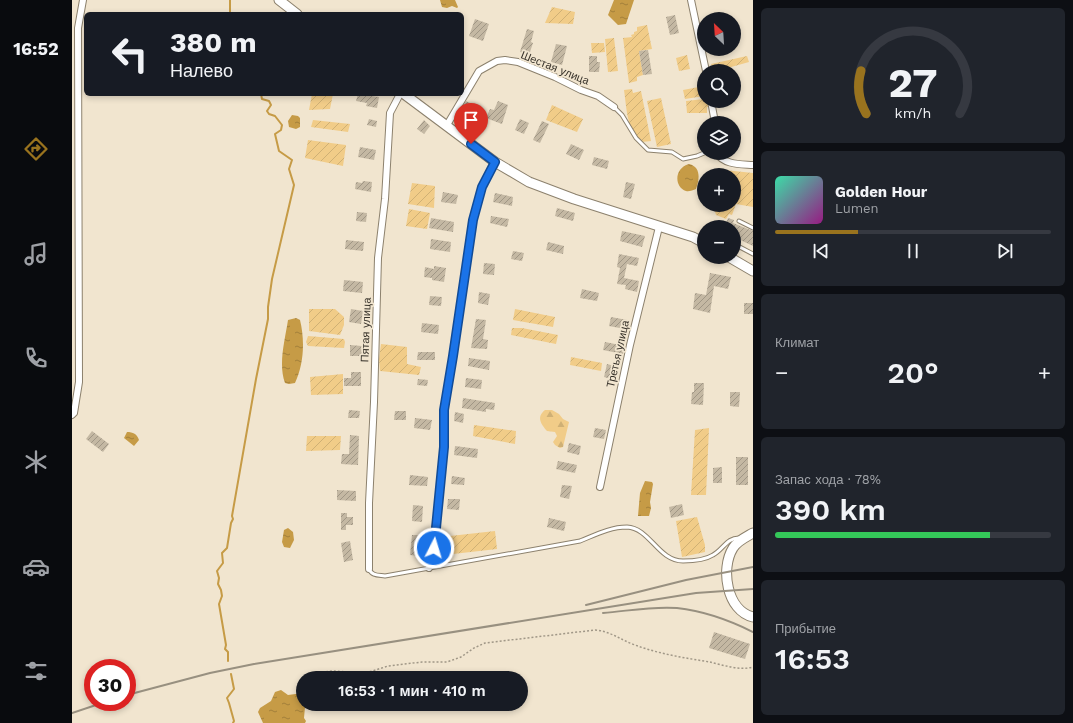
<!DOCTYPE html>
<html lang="ru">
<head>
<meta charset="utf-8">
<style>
	body { margin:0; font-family:"Work Sans",sans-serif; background:#20242c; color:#f1f3f6; height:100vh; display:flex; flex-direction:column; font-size:15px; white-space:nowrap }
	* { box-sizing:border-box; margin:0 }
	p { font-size:13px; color:#9ea1a6 }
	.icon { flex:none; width:22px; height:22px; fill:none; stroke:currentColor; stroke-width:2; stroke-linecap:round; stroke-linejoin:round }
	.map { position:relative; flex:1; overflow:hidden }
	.side { display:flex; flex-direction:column; gap:8px; padding:8px; background:#0d0f14; width:320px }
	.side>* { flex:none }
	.guide { position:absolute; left:12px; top:12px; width:380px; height:84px; border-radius:6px; box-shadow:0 2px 6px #0003; background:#171b24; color:#f1f3f6; overflow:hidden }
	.needle { width:26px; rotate:335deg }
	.tools { position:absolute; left:625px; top:12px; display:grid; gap:8px }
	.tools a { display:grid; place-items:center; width:44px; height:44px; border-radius:50%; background:#171b24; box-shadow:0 2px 6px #0003; font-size:20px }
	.speed { position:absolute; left:12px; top:659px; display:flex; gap:8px; font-size:20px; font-weight:700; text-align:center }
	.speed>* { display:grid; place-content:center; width:52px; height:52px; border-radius:50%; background:#171b24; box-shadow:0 2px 6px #0003; line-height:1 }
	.speed .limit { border:6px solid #d22; background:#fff; color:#111 }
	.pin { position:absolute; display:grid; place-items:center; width:34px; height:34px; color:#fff; margin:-41px -17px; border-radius:50% 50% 50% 0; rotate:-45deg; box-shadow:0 0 4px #0007 }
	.pin .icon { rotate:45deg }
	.me { position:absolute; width:44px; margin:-22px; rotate:5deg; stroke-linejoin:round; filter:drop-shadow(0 0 3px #0008) }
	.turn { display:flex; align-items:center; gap:14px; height:84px; padding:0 20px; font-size:18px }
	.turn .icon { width:52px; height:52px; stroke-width:2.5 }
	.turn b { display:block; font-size:28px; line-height:34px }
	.big { font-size:30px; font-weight:600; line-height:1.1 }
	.side .tile { flex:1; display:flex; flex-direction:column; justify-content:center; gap:6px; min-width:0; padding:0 14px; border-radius:6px; background:#20242c }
	.side .dial { align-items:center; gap:0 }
	.dial svg { height:104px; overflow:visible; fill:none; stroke:#363941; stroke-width:7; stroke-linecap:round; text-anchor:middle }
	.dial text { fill:#f1f3f6; stroke:none }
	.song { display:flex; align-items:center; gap:12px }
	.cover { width:48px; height:48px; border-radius:6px; background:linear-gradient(135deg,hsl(160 70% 55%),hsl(310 70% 35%)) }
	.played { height:4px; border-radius:2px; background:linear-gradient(90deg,#99731e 30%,#363941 30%) }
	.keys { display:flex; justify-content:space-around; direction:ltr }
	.heat { display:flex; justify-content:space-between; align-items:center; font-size:22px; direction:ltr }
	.charge { height:6px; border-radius:3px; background:linear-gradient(90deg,#34c759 78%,#363941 0) }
	.trip { position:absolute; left:224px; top:671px; width:232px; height:40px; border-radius:20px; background:#171b24; box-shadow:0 2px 6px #0003; font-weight:600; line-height:40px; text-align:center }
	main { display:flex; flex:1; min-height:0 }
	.tab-bar { display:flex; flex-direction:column; width:72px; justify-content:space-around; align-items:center; background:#090b0e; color:#9ea1a6 }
	.tab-bar .icon { width:28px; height:28px }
	.tab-bar .current { color:#99731e }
	.tab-bar b { font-size:18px; color:#f1f3f6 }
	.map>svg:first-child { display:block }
</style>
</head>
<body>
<main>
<nav class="tab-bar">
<b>16:52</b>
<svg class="icon current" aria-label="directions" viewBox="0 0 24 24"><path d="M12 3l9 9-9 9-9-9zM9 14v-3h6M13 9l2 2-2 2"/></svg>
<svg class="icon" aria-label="music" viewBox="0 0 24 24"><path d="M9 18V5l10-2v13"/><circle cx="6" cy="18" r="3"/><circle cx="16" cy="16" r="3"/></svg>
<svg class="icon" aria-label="phone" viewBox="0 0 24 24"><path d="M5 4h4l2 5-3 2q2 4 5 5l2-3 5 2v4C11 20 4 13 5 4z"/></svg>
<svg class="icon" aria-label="climate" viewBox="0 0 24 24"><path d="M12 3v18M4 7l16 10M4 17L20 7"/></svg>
<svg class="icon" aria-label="car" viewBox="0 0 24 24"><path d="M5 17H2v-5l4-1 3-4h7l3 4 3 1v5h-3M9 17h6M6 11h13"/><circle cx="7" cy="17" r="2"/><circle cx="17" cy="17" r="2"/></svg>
<svg class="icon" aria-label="filters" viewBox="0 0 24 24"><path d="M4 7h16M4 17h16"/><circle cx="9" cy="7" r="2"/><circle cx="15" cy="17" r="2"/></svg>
</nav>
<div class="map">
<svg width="681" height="723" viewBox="0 0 681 723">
	<defs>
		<pattern id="forest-firs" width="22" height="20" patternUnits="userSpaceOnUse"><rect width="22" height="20" fill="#f1cc88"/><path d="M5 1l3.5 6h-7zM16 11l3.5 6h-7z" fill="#cfb075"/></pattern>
		<pattern id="garden-furrows" width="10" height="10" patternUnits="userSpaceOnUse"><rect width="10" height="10" fill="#f1cc88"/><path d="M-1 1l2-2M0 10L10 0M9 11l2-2" fill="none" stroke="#cfb075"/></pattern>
		<pattern id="water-ripples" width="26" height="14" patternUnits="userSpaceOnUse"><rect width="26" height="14" fill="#c69b46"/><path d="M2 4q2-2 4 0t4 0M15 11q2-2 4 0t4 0" fill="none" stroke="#a27f3a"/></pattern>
		<pattern id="building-hatch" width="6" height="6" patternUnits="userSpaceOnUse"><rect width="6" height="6" fill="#c4b8a3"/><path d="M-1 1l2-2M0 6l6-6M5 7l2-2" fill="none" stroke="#a09685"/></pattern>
	</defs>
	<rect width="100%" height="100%" fill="#f1e5cf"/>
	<path fill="url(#forest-firs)" d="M473 410H480L487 414 491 419 497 422 491 447 488 448 483 445 481 442 485 436 483 432 475 431C469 424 464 417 473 410Z"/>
	<path fill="url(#garden-furrows)" d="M480 7 503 12 501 24 473 23Z
		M575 25 580 49 567 51 571 75 565 77V81L557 83 551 38 560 37 559 35 562 34V32L565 31V27Z
		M542 38 546 71 536 72 533 39Z
		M519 43H532L533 52 520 53Z
		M615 55 618 69 607 71 604 58Z
		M675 56 677 62 645 71H642L639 64Z
		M632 86V96L613 99 611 90Z
		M560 89 561 93 569 91 579 141 570 142C554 128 555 110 552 90Z
		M240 94H261L258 109 237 110Z
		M589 98 599 144 585 147 575 101Z
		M632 99V101H637L638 107H635V113H615L614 101Z
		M480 105 511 119 505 132 474 120Z
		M241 120 278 124 276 132 239 127Z
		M236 140 274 145 271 166 233 158Z
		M643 169 681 173V207L664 204 660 215 657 214 654 219 644 215 641 205H662V175H642Z
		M340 183 363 186 362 208 336 204Z
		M337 209 358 213 355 229 334 226Z
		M237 309H263L272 317V325L268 335 237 331Z
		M443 309 483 317 481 327 441 320Z
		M440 328H450L486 335 484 344 439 335Z
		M236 336 272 339 273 342 272 348 236 346 234 342Z
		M309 344 335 347V364L349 367 347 375 308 371 307 359Z
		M499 357 530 363 529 371 498 365Z
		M271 374V394L239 395 238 377Z
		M402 425 444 431 443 444 401 436Z
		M637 428 634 495H619L623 430Z
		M235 436H269L268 450 234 451Z
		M625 517 633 545V552L610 557 604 521Z
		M423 531 425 549 381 554 378 536Z"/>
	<path fill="url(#water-ripples)" d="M368 0H383L386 7 385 8 380 6 375 8 370 7Z
		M542 0H562L554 24 546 25 536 15Z
		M220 115 226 116 228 118V127L224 129 217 127 216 121Z
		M617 164C630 167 627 181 624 189 621 190 617 192 614 191 602 187 602 168 617 164Z
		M224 318 228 320C233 340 232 364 223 383L217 384 213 383C206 364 213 340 216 320Z
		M55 432C61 432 65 434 67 440L62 446 52 438Z
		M573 481 580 482 581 484 578 502 579 508 577 516H566L568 493Z
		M216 528 221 532 222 540 218 548 212 547 210 542 212 530Z
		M209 690 216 695 231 693V704H235L233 707 232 718 234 721 233 723H191L186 712 188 708 199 701 203 692Z"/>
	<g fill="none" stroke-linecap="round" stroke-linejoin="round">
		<path stroke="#c69b46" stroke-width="2" d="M158 0V14
			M156 661V652L153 649 154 645 147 604 150 596 149 590 146 584 147 578 145 571 151 563 150 553 155 548 159 523 161 519 160 516 184 379 196 319V307L200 279 222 185 217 169 220 160 207 151 203 134 209 130 210 125 203 116 197 114 195 111 199 105 197 101 190 99 189 94
			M159 674 162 689 155 698 157 703 162 721 161 723"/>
	</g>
	<path fill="url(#building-hatch)" d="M603 15 607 33 598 35 594 17Z
		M403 19 417 24 411 41 397 36Z
		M455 29 462 31 459 42 461 43 457 55 448 52Z
		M484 44 495 46 490 65 479 62Z
		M576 50 580 74 571 75 567 51Z
		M517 56H525V62H528L527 72H517Z
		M286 94 307 97 305 108 294 106 295 103 284 101Z
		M394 101 404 106 400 114 390 109Z
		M426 101 436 105 430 124 414 118 418 109 422 110Z
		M297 119 305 121 304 127 295 125Z
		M448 119 457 123 452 134 443 130Z
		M352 120 358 126 352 134 345 129Z
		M470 121 477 124 468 143 461 140Z
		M499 144 512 150 507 160 494 154Z
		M288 147 304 150 302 160 286 157Z
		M522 157 537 161 535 169 520 165Z
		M291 181 300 182 299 192 283 189 284 182 290 183Z
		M554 182 563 184 559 199 551 197Z
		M371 192 386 195 384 204 369 202Z
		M423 193 441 197 440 206 421 202Z
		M485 208 503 213 501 221 483 216Z
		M285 212 295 213 294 222 284 221Z
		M419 216 437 219 435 227 418 223Z
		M359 218 382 222 381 232 357 228Z
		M656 218 662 220 661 223 681 231V246L662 237V227H653Z
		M550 231 573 236 570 247 548 241Z
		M359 239 379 242 378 252 358 249Z
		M274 240 292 242 291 251 273 249Z
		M476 242 492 246 491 254 474 250Z
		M441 251 452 253 450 261 439 259Z
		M547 254 567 258 565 266 555 264 552 278 567 281 565 292 553 289 554 285 545 284 548 268 545 267Z
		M412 263 423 264 422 275 411 274Z
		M362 266 374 268 372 282 360 280V278L352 277 353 267 362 269Z
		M638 273 659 277 656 289 642 286 638 313 621 309 623 293 634 295Z
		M272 280 291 282 290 293 271 291Z
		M510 289 527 293 525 301 508 298Z
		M407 292 418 294 416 305 406 303Z
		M358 296 370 297 369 306 357 305Z
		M672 303H681V314H672Z
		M279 309 291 311 289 324 277 322Z
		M539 317 555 320 553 329 537 326Z
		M404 319 414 320 411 339 416 340 415 349 399 348Z
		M350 323 367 325 366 334 349 332Z
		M533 342 553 346 551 354 531 350Z
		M278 345 290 346V356H278Z
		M346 352H363V360H345Z
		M397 358 418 361 417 370 396 366Z
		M535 364 546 367 543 380 532 377Z
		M279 372H289V386H272V378H279Z
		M394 378 410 380 409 389 393 387Z
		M346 379 356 380 355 386 345 385Z
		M622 383H632L631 405 619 404 620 392H622Z
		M658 392H668L667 407 658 406Z
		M391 398 423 403 422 410 414 409V412L390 408Z
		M277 410 288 411 287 418H276Z
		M323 411H334V420H322Z
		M383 412 392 414 391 423 382 421Z
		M343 418 360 420 358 430 342 428Z
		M523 428 534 430 532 439 521 437Z
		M20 431 37 444 31 452 14 439Z
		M278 435 287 436 286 465 269 464 270 454H277Z
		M497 443 509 446 507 455 495 452Z
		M383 446 406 449 405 458 382 455Z
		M664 457H676V485H664Z
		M486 461 505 465 503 473 484 469Z
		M650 467V483H641V468Z
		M338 475 356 477 355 486 337 485Z
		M380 476 393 478 392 485 379 484Z
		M490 485 500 486 497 499 488 497Z
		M265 490 284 491V501L265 500Z
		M376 499H388L387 510 375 509Z
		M610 504 612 515 599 518 597 507Z
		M341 505 351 506 350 522 340 521Z
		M269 513H275V517H281V525H274V530H269Z
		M477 518 494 522 492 531 475 527Z
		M340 535H348L347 556 338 555Z
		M278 541 281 560 272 562 269 543Z
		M642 632 678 644 673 659 637 648Z"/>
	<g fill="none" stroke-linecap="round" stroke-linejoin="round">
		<g stroke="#8c816d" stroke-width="5">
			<path id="lane" d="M542 107 550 115 564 138 576 150 600 152 611 159 625 156 632 153
				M667 221 681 228
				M662 244 681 254
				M297 569C300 576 306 575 313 576L508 541C523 535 538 527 555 527 578 528 586 561 611 561 620 561 633 560 641 555 651 550 655 537 668 538"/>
		</g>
		<g stroke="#8c816d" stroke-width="8">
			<path id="street" d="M619 0 634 71
				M639 101 642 117 641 123
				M375 125 407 71 425 61 433 60 446 62 483 77 509 90 526 96 542 107
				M644 153C653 165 667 164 681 165
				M0 415 2 413 7 382 6 28 11 0
				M528 487 558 345 587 227
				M357 568 362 548 372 447V410L381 356 401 220 410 187 423 162
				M297 569V503L302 402 306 258 313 199 318 113 328 94"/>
		</g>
		<g stroke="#8c816d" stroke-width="11">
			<path id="secondary" d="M207 0 225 14
				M332 94 423 162 457 182 502 199 621 237 632 243
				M657 257 681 271
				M681 533C674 537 665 541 661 548 648 569 655 611 681 617"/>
		</g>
		<path stroke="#a09787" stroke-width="1.5" stroke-dasharray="2 2" stroke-linecap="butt" d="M242 673 260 671 294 673 316 666 350 662H375L389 657 402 648 413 643 523 630C538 631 549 640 563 645 587 654 613 658 638 662 651 665 668 671 681 667"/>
		<use href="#lane" stroke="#fff" stroke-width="3"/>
		<use href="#street" stroke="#fff" stroke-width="6"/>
		<use href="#secondary" stroke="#fff" stroke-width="9"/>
		<path stroke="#989080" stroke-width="2" d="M514 605 614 580 681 567
			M531 613C556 611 580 606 605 608 632 611 657 620 681 632
			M55 695 138 673 182 664 624 593 681 589
			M0 713 33 702"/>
	</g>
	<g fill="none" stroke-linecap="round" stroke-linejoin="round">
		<g stroke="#114b97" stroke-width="10">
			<path id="route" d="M362 548 372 447V410L381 356 401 220 410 187 423 162 399 144"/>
		</g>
		<use href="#route" stroke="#1a73e8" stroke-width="7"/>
	</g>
	<g text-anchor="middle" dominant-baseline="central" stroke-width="3.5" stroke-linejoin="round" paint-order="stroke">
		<g font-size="11" fill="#363129" stroke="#f1e5cf">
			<text transform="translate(483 68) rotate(22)">Шестая улица</text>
			<text transform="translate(294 330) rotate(-88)">Пятая улица</text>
			<text transform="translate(546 354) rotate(-77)">Третья улица</text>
		</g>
	</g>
</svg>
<div class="tools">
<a><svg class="needle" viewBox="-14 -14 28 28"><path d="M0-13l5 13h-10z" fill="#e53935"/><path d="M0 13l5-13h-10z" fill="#9ea1a6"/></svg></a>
<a><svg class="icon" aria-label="search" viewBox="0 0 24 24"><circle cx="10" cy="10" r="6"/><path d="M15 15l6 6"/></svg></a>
<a><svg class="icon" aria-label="layers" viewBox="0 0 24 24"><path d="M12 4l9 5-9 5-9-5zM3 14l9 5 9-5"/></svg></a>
<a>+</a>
<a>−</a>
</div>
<div class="speed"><div class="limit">30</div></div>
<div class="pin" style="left:399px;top:144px;background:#d93025"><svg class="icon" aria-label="arrive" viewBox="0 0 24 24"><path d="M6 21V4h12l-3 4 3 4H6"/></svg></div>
<svg class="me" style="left:362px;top:548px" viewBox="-20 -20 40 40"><circle r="17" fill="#1a73e8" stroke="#fff" stroke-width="3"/><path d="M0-11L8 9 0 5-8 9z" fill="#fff"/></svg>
<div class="trip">16:53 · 1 мин · 410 m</div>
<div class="guide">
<div class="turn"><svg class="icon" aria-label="left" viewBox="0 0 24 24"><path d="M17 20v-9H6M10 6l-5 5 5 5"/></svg><div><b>380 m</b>Налево</div></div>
</div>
</div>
<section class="side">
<div class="tile dial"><svg viewBox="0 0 100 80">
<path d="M14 69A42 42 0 1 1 86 69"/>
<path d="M14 69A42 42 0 0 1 10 36" stroke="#99731e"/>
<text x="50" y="56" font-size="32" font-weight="700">27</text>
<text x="50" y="72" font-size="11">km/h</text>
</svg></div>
<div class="tile">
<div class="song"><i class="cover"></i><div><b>Golden Hour</b><p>Lumen</p></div></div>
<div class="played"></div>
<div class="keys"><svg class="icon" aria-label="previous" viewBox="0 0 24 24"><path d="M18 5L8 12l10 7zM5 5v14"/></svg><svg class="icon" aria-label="pause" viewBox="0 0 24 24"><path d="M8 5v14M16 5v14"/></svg><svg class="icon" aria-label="next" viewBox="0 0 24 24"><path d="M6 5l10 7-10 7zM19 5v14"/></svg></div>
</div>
<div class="tile"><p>Климат</p>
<div class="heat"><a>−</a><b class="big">20°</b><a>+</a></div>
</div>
<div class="tile"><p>Запас хода · 78%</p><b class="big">390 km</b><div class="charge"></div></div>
<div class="tile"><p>Прибытие</p><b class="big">16:53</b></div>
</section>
</main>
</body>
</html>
